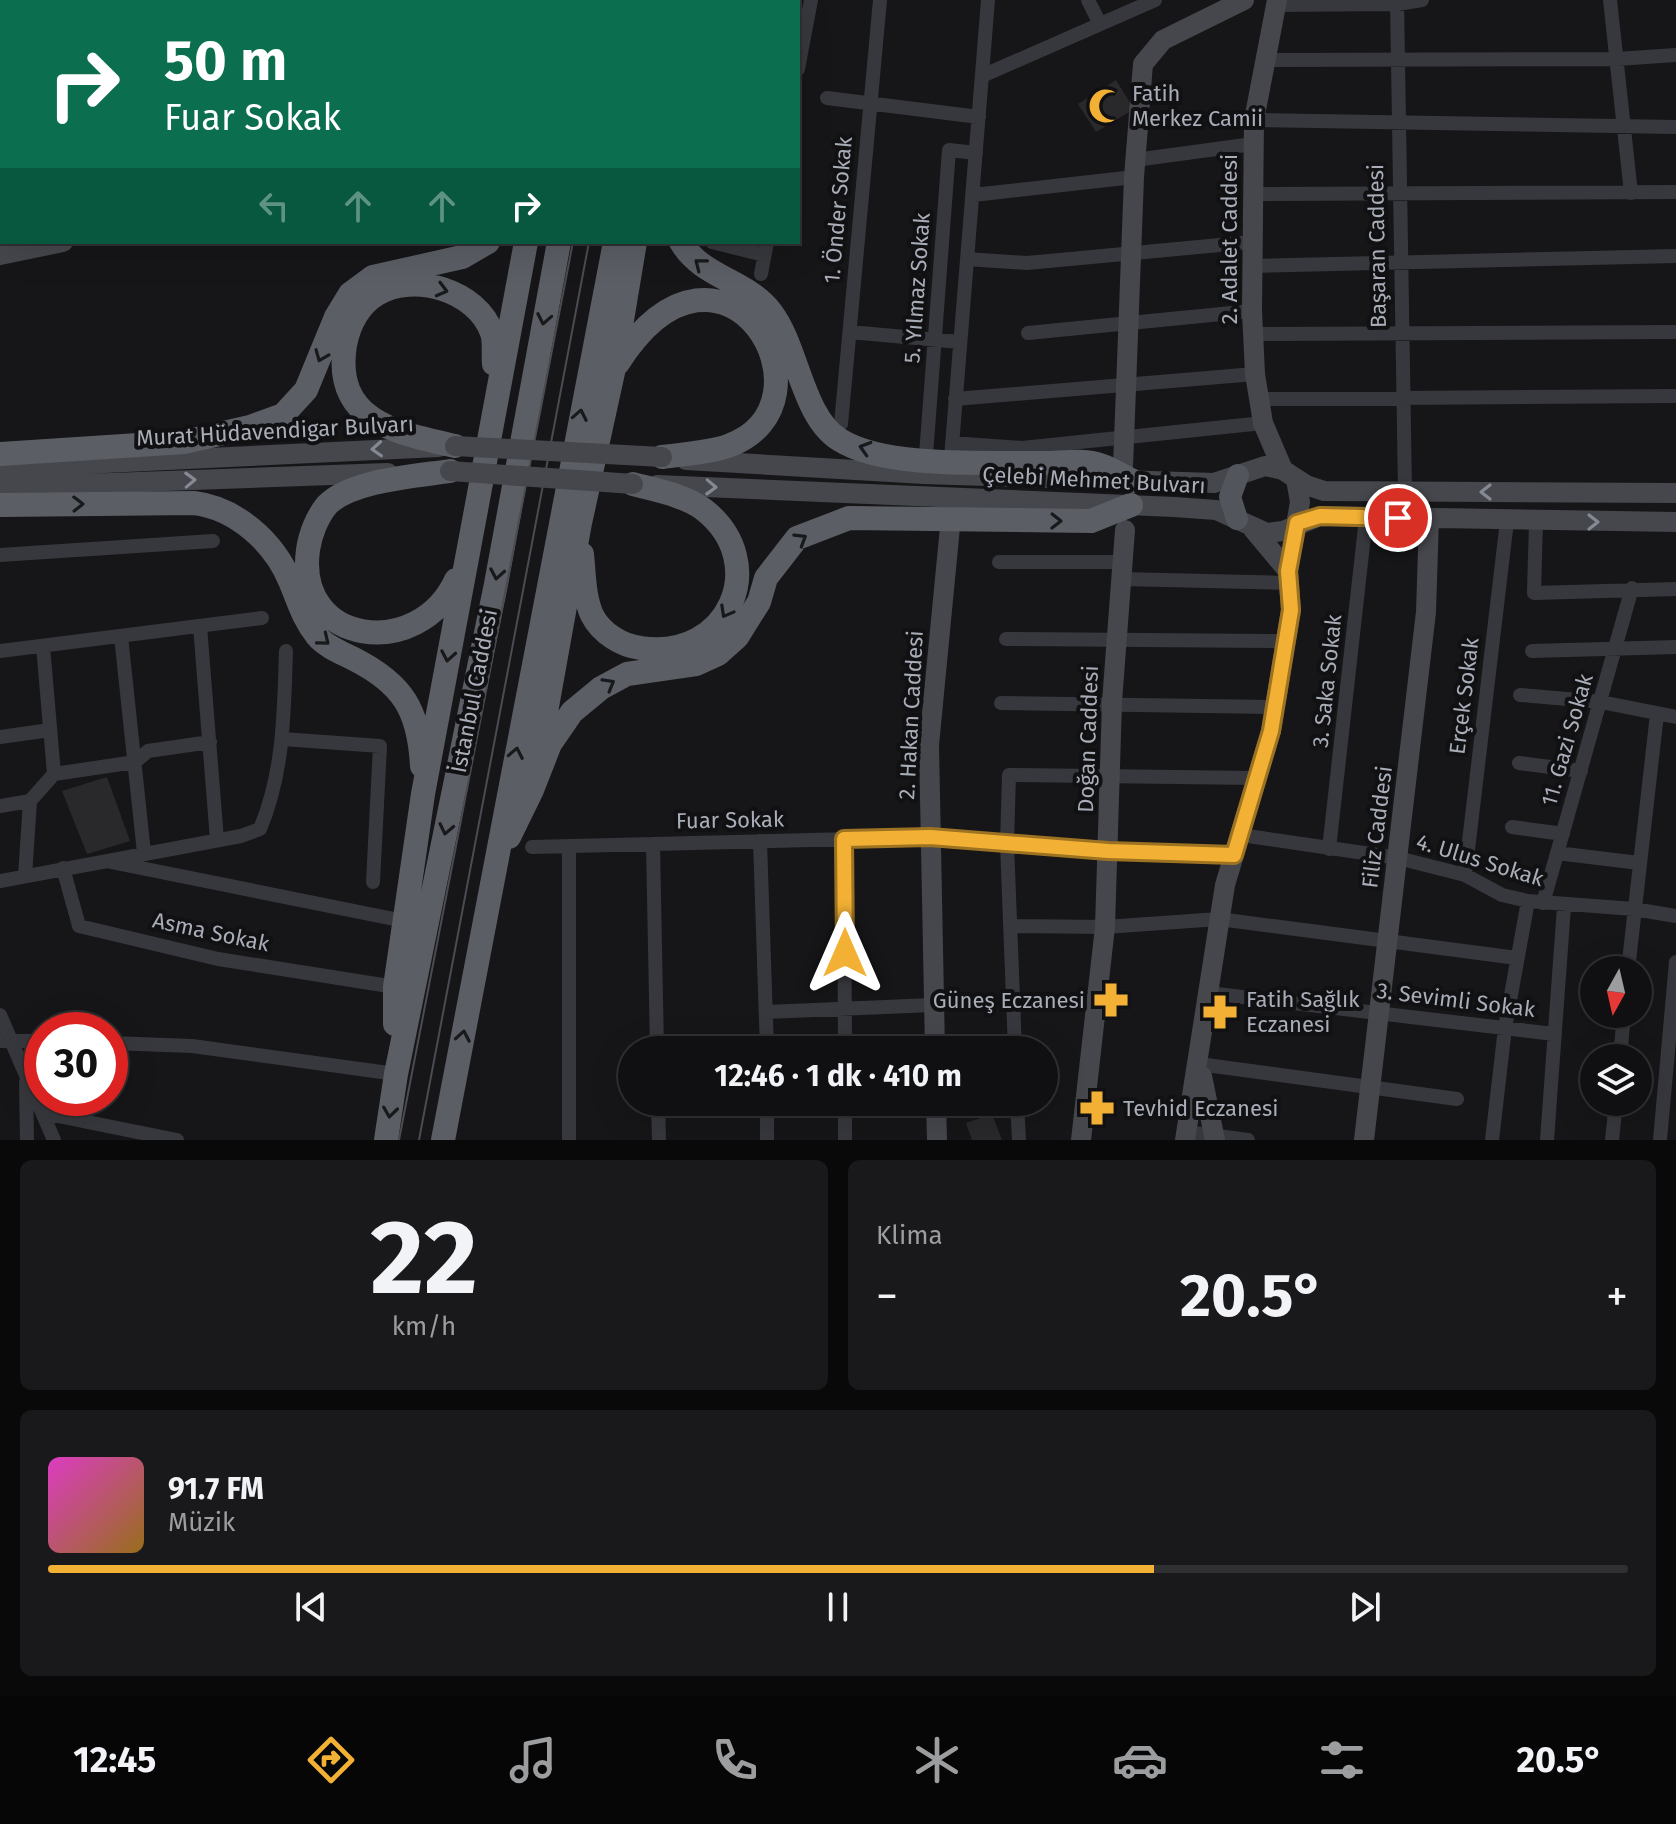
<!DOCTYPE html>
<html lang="tr">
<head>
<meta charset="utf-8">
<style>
	body { margin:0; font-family:"Fira Sans",sans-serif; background:#19191b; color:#f1f3f6; height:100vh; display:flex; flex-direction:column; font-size:30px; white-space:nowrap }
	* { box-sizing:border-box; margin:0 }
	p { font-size:26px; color:#9c9d9f }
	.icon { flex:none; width:44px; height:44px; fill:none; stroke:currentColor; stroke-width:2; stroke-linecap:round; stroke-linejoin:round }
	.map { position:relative; height:1140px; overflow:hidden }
	.details { display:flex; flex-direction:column; gap:20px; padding:20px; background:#09090a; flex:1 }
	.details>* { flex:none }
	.top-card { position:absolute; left:0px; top:0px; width:800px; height:244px; box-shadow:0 8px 32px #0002,0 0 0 2px #303032; background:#0b6e4f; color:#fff; overflow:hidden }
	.needle { width:52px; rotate:188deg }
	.fabs { position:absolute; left:1580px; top:956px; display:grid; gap:16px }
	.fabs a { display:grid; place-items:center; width:72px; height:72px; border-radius:50%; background:#101012; box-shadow:0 8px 32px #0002,0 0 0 2px #303032; font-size:40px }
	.speed { position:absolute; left:24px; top:1012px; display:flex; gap:16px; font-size:40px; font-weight:700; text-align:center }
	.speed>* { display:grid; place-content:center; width:104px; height:104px; border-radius:50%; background:#101012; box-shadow:0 8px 32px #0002,0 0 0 2px #303032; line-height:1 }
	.speed .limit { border:12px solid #d22; background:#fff; color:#111 }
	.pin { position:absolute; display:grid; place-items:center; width:68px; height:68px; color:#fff; margin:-34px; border:4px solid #fff; border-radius:50%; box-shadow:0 2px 8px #0007 }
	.me { position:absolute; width:88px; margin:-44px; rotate:0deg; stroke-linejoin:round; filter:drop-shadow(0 0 6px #0008) }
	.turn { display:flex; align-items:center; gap:28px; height:168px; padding:0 32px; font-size:36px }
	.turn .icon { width:104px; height:104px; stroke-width:2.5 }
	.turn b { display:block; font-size:56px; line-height:68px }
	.lanes { display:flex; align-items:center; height:76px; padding:0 32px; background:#0003; justify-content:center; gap:40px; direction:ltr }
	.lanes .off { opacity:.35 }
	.big { font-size:60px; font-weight:700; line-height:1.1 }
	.details .card { flex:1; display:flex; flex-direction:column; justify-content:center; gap:12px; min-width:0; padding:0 28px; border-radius:12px; background:#19191b }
	.details .dial { align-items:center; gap:0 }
	.dial b { font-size:104px; line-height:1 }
	.song { display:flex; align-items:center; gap:24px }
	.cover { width:96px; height:96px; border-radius:12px; background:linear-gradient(135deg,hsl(310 70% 55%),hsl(40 70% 35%)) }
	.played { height:8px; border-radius:4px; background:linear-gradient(90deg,#f2b134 70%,#303032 70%) }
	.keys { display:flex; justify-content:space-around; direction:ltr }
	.heat { display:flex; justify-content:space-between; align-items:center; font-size:44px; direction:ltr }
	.details .tiles { flex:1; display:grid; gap:20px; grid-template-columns:1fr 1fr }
	.card:last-child { grid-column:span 2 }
	.trip { position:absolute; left:618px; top:1036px; width:440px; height:80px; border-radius:40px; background:#101012; box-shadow:0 8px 32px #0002,0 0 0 2px #303032; font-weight:700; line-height:80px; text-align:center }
	.dock { display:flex; height:128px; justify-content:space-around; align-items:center; background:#060607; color:#9c9d9f }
	.dock .icon { width:56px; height:56px }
	.dock .selected { color:#f2b134 }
	.dock b { font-size:36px; color:#f1f3f6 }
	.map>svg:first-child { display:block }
</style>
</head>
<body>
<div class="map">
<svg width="1676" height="1140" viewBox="0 0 1676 1140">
	<rect width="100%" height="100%" fill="#161618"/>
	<path fill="#29292c" d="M1116 80 1134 109 1096 132 1078 104Z
		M107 777 130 841 87 854 62 791Z
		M992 1114 1002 1140H972L966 1123Z"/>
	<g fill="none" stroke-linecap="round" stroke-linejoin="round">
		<path stroke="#37383d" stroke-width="7" d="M339 2V0"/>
		<path stroke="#37383d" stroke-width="14" d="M1088 0 1100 24
			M1397 0 1405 491
			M1610 0 1631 193
			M100 2V0
			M167 2V0
			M229 2V0
			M304 2V0
			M757 2 758 0
			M0 4H2
			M1276 5 1397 4 1422 0
			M1266 60 1617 59 1676 55
			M798 69 811 0
			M0 72H2
			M982 76 1155 0
			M827 98 979 117
			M1254 120 1676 127
			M0 131H2
			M1135 160 1253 144
			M1253 194 1676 192
			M973 195 1134 177
			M712 242 764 255
			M967 259 1027 263 1252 242
			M1253 266 1676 256
			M761 274 767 242
			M850 332 960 342
			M1028 333 1252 311
			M1253 334 1676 332
			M955 399 1255 374
			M1259 399 1676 396
			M841 424 880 0
			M952 443 1022 448 1263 423
			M926 455 949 150 976 153
			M951 458 988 0
			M1536 522 1534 593 1676 589
			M0 555 213 541
			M999 562H1121
			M1121 579 1291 583
			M200 626 217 840
			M121 636 144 853
			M1006 639 1287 641
			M43 646 54 774
			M0 651 262 618
			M1532 651 1676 647
			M1520 695 1601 702 1676 717
			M1001 703 1275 707
			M0 737 50 730
			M283 739 380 746 373 882
			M1519 763 1581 771
			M0 806 30 801 54 774 135 762 148 751 210 742
			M1512 827 1563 834
			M1241 835 1398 858 1465 875 1502 895 1528 901 1634 909 1676 916
			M844 839 845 1050
			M760 841 767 1050
			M653 844 657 1050
			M532 847 930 837 1108 851 1234 855
			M1329 849 1366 518
			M1557 853 1639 863
			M111 862 404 921
			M63 868 79 926 218 959 395 987
			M1465 875 1507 521
			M25 876 30 801
			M0 881 241 836 260 829C284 772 284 712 286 651
			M1543 903 1632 588
			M1011 926 1105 927 1219 919 1517 958
			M1628 970 1657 714
			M1209 993 1554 1034
			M767 1012 932 1005
			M0 1015 54 1140
			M0 1041H42
			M110 1043 192 1046 396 1074
			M1015 1050 1007 844 1009 775 1256 778
			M1620 1058 1624 1014
			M1199 1064 1457 1099
			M26 1082 27 1140
			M658 1102 659 1140
			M767 1102V1140
			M1017 1102 1019 1140
			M43 1113 177 1140
			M1187 1132 1248 1140
			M569 1140V846
			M845 1140V1102
			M1492 1140 1505 1028 1528 901
			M1547 1140 1564 907
			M1612 1140 1616 1102
			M1660 1140 1676 962"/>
		<path stroke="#45474d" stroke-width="20" d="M1277 0 1254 120 1252 311 1255 374 1263 423 1283 470
			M726 2 732 0
			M0 255 63 242
			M686 460 924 474 1214 483 1265 466 1283 470 1306 485 1324 491 1676 493
			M1123 467 1134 177 1143 64 1163 40 1244 0
			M0 468 439 447
			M657 485 1174 507 1216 510 1267 533 1283 531 1320 516 1676 522
			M0 487 388 473
			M1288 571 1300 502 1296 479
			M935 1050 929 745 950 527
			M1202 1076 1215 1140
			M936 1102 937 1140
			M1081 1140 1105 927 1112 702 1125 530
			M1185 1140 1225 885 1271 731 1291 610 1288 571 1253 529
			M1364 1140 1426 612 1429 519"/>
		<path stroke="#53555c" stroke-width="22" d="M1237 519 1230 497 1238 475"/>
		<path stroke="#5b5e65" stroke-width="24" d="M571 2V0
			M601 2V0
			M666 2V0
			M681 242C702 278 747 280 771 312 798 347 802 417 840 440 886 469 990 462 1045 463 1061 463 1084 459 1100 465 1111 468 1122 476 1133 481
			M618 363C724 198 845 404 728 446 708 453 683 454 662 457
			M455 446C396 433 333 421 345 345 349 324 359 305 377 294 414 272 477 290 492 333 495 341 493 355 494 364
			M0 454 184 442 250 427 283 415 306 390 336 317 350 294 373 277 462 257 488 242
			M450 471C417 476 351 480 327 505 317 517 310 535 308 550 295 646 419 661 456 580
			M0 505 194 503C236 508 274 542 290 581 299 602 303 618 317 636 325 646 342 653 354 659 403 684 419 710 422 766
			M582 554C584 573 584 598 592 615 601 633 622 646 641 648 729 661 772 562 703 509 684 495 655 490 633 484
			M532 790 550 744 572 712 601 688 627 674 696 664 718 654 737 637 759 602 766 578 797 538 849 518 1091 521 1131 505
			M509 837 532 790 580 523 614 368 635 242
			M395 1024V987L423 794 526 242
			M386 1140 396 1074 496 584 559 242
			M443 1140 615 242"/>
		<path stroke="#4a4c52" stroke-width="2" d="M619 2 620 0
			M634 2V0
			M399 1140 573 242
			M419 1140 589 242"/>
		<path stroke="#45474d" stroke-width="20" d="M455 446 662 457
			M450 471 633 484"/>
	</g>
	<defs><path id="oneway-chevron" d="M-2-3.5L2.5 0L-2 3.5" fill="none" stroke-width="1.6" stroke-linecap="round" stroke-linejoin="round" transform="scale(2)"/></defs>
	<g stroke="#18191b">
		<use href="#oneway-chevron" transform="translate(700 264) rotate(-142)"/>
		<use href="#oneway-chevron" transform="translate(442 290) rotate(15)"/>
		<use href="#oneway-chevron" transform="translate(544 319) rotate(101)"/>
		<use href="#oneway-chevron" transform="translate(321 356) rotate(112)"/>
		<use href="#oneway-chevron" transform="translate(580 415) rotate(-79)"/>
		<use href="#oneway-chevron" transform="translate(865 448) rotate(-163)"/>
		<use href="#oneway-chevron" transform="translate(78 504) rotate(-1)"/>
		<use href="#oneway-chevron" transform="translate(1056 521) rotate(1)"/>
		<use href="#oneway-chevron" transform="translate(801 539) rotate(-32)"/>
		<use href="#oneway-chevron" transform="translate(497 574) rotate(100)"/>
		<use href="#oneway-chevron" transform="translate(726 612) rotate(119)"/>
		<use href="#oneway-chevron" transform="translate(324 640) rotate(39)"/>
		<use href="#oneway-chevron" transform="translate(448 656) rotate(100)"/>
		<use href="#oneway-chevron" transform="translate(609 684) rotate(-30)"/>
		<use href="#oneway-chevron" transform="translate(516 753) rotate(-79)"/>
		<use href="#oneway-chevron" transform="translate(446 829) rotate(102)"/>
		<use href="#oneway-chevron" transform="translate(463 1036) rotate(-80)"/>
		<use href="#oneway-chevron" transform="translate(390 1112) rotate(98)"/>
	</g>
	<g stroke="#858993">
		<use href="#oneway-chevron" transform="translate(377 449) rotate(177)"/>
		<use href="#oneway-chevron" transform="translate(190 480) rotate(-2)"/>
		<use href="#oneway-chevron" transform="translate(711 487) rotate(2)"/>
		<use href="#oneway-chevron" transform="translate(1486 492) rotate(-180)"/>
		<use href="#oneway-chevron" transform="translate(1593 522)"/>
	</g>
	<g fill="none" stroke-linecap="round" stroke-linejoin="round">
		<g stroke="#9d7322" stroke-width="20">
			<path id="route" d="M845 953 844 839 930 837 1108 851 1234 855 1271 731 1291 610 1288 571 1297 523 1320 516 1398 518"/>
		</g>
		<use href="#route" stroke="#f2b134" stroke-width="14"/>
	</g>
	<defs>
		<g id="mosque-bare" transform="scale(2.76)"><path d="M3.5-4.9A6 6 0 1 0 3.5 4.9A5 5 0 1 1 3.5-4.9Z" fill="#f2b134" stroke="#111113" stroke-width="2.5" paint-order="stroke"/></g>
		<g id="pharmacy-bare" transform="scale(2.76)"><path d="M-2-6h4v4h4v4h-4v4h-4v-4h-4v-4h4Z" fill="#f2b134" stroke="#111113" stroke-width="2.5" paint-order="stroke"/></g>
	</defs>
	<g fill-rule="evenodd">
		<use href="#mosque-bare" x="1106" y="106"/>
		<use href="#pharmacy-bare" x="1111" y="1000"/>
		<use href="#pharmacy-bare" x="1220" y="1012"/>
		<use href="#pharmacy-bare" x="1097" y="1108"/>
	</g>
	<g text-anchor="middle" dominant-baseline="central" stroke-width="8" stroke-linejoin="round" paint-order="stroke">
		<g font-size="22" fill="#a8adb8" stroke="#111113" text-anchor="start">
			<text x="1132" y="93">Fatih<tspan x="1132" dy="25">Merkez Camii</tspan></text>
			<text x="1246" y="999">Fatih Sağlık<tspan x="1246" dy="25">Eczanesi</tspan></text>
			<text x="1085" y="1000" text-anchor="end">Güneş Eczanesi</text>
			<text x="1123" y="1108">Tevhid Eczanesi</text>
		</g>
		<g font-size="22" fill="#a8adb8" stroke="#111113">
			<text transform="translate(838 210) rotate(-85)">1. Önder Sokak</text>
			<text transform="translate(1229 239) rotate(-90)">2. Adalet Caddesi</text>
			<text transform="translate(1377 246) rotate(-91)">Başaran Caddesi</text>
			<text transform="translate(917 288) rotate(-86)">5. Yılmaz Sokak</text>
			<text transform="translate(275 431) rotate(-3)">Murat Hüdavendigar Bulvarı</text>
			<text transform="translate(1094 480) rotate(3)">Çelebi Mehmet Bulvarı</text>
			<text transform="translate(1327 681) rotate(-84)">3. Saka Sokak</text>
			<text transform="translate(474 691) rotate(-79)">İstanbul Caddesi</text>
			<text transform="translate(1464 696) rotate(-83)">Erçek Sokak</text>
			<text transform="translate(911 715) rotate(-87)">2. Hakan Caddesi</text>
			<text transform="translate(1088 739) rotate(-88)">Doğan Caddesi</text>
			<text transform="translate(1567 740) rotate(-74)">11. Gazi Sokak</text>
			<text transform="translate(730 820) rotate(-1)">Fuar Sokak</text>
			<text transform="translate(1377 827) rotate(-83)">Filiz Caddesi</text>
			<text transform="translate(1480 860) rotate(17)">4. Ulus Sokak</text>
			<text transform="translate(211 932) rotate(12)">Asma Sokak</text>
			<text transform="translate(1456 1000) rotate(7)">3. Sevimli Sokak</text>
		</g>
	</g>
</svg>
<div class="fabs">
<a><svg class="needle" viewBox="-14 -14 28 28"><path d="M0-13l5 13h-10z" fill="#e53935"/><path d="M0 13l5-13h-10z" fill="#9c9d9f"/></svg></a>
<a><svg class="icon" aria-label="layers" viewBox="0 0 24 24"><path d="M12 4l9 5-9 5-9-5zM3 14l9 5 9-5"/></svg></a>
</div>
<div class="speed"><div class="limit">30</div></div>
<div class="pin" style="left:1398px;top:518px;background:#d93025"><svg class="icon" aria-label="arrive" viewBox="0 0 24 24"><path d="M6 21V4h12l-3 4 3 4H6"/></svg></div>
<svg class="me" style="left:845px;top:953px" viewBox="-20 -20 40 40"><path d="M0-17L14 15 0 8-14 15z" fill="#f2b134" stroke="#fff" stroke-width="4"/></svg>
<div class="trip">12:46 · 1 dk · 410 m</div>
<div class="top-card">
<div class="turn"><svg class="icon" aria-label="right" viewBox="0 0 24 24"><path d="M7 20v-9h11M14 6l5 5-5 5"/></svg><div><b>50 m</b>Fuar Sokak</div></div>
<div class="lanes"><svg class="icon off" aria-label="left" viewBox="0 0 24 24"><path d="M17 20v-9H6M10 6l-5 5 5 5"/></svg><svg class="icon off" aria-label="ahead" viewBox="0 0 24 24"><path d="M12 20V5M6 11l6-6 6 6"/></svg><svg class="icon off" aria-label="ahead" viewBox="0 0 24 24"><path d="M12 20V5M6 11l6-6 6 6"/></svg><svg class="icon" aria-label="right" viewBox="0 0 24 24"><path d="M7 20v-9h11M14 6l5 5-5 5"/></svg></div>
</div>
</div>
<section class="details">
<div class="tiles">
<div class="card dial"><b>22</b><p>km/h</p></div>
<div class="card"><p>Klima</p>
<div class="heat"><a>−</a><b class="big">20.5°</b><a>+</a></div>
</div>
<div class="card">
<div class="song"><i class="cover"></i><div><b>91.7 FM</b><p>Müzik</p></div></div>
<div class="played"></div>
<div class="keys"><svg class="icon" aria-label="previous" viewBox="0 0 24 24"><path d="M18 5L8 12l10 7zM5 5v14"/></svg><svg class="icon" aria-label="pause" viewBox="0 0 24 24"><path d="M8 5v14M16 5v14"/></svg><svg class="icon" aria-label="next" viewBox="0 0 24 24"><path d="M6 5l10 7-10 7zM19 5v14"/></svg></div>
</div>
</div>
</section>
<nav class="dock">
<b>12:45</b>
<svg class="icon selected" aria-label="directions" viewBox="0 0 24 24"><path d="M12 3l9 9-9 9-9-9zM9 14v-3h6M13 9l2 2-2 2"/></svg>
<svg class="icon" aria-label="music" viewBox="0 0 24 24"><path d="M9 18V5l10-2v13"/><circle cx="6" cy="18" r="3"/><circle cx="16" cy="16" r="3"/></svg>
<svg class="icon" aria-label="phone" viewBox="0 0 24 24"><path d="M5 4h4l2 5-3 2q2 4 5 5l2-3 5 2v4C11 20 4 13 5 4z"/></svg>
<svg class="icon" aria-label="climate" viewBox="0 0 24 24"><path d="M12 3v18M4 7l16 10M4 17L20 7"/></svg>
<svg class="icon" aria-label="car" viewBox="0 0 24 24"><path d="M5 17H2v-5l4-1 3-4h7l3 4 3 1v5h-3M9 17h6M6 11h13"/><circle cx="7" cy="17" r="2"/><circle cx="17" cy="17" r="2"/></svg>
<svg class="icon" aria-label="filters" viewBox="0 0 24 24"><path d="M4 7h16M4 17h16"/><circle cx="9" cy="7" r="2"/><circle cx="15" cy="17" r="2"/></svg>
<b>20.5°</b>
</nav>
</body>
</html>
